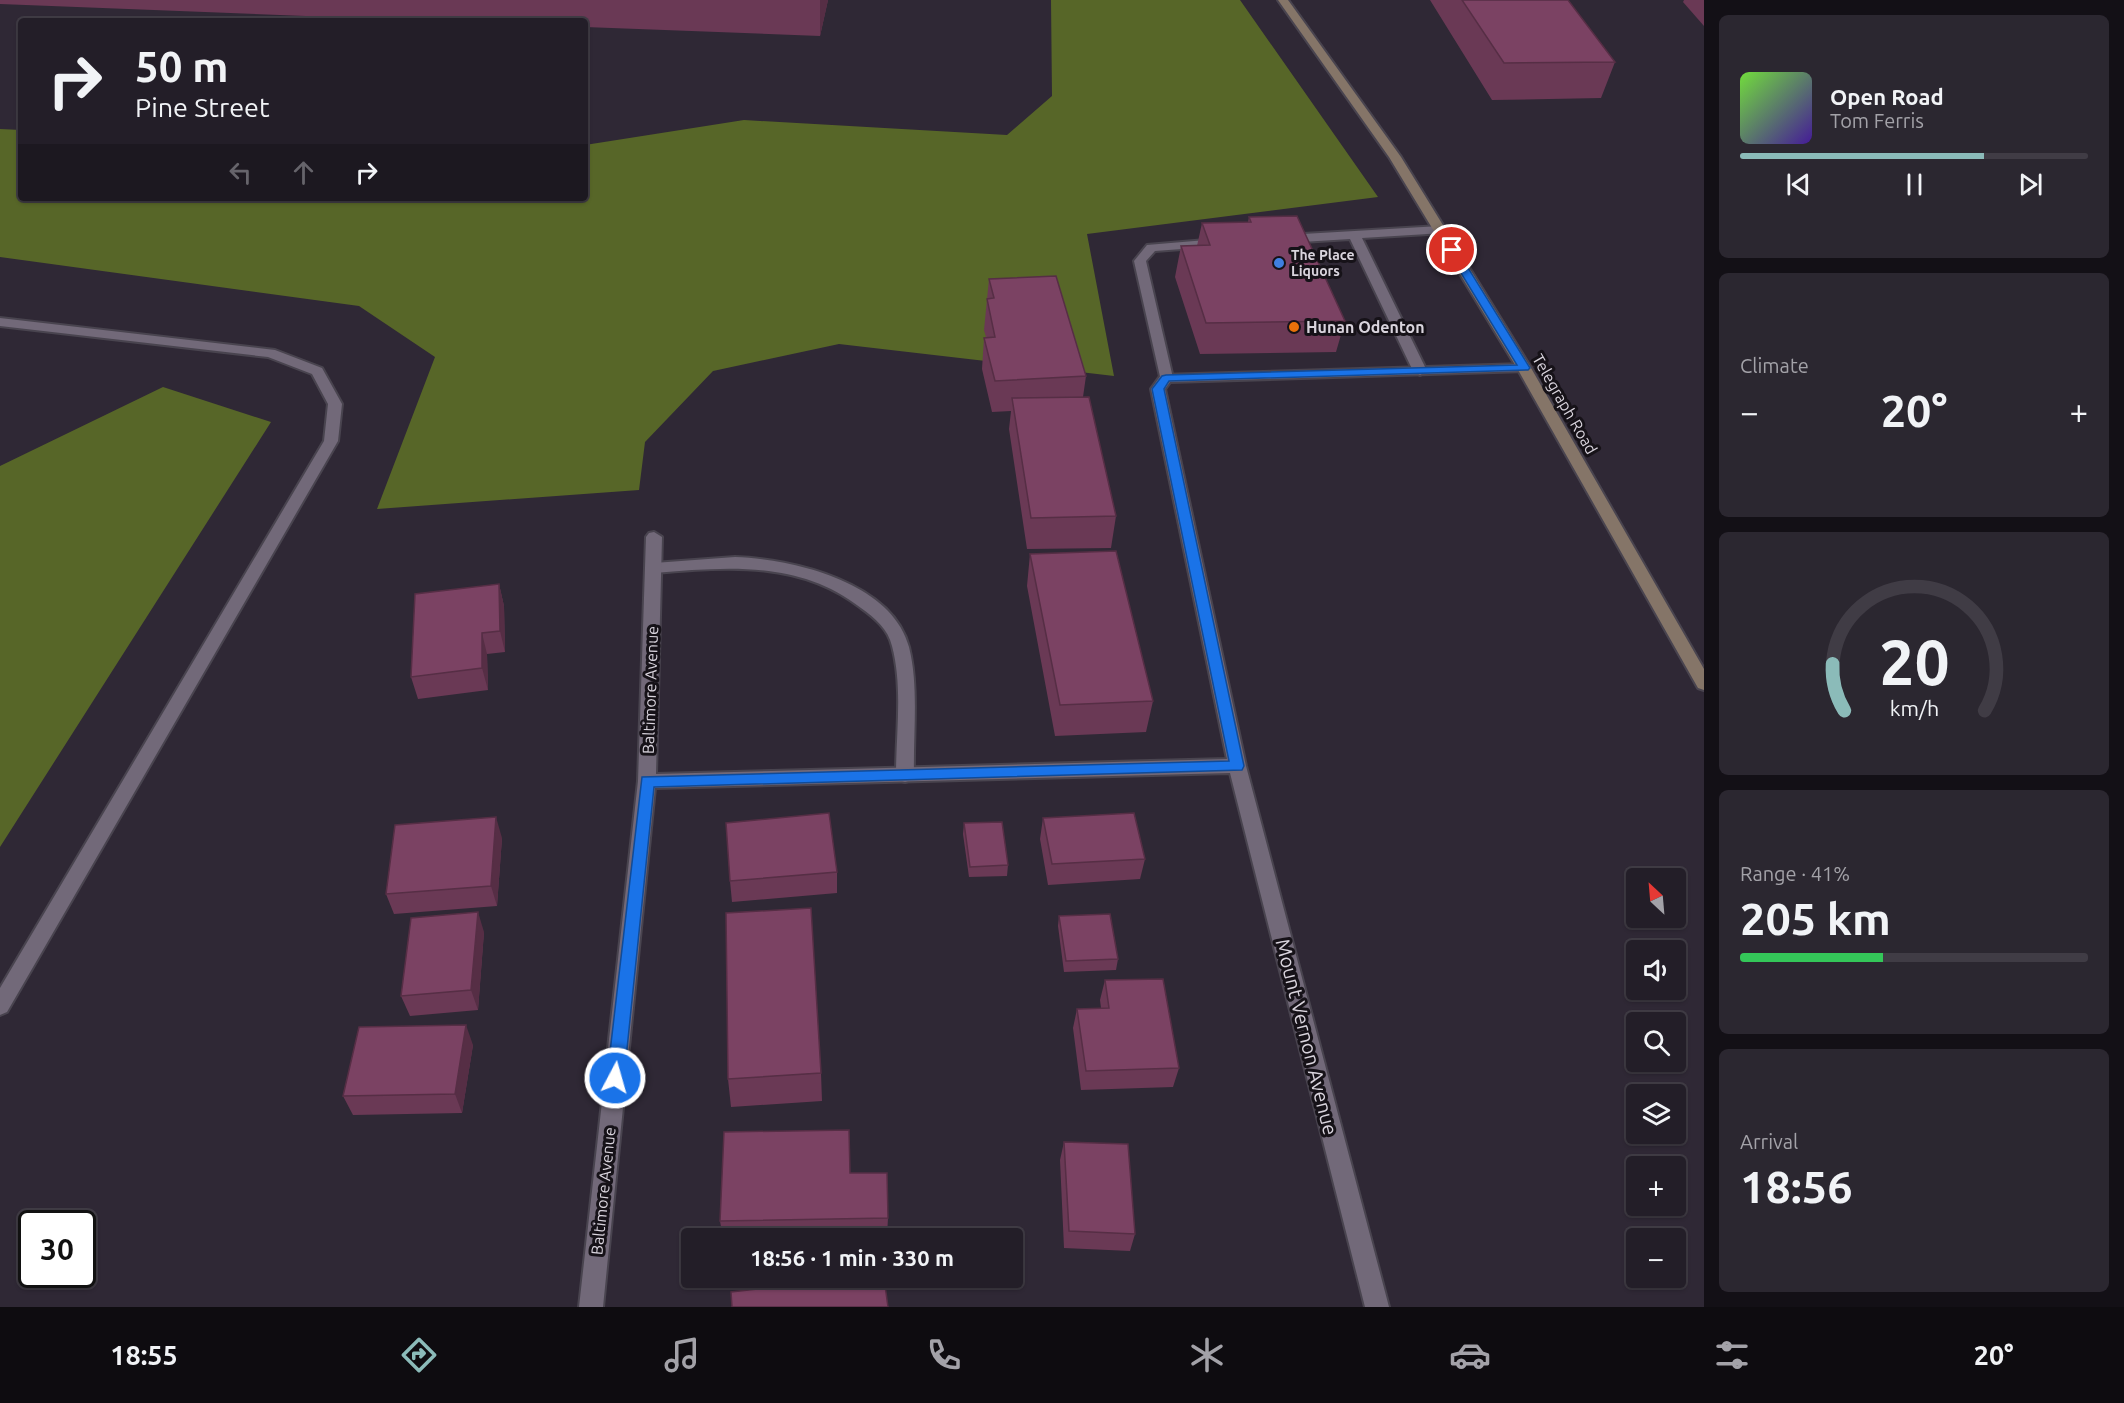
<!DOCTYPE html>
<html lang="en">
<head>
<meta charset="utf-8">
<style>
	body { margin:0; font-family:Ubuntu,sans-serif; background:#2b2730; color:#f1f3f6; height:100vh; display:flex; flex-direction:column; font-size:22px; white-space:nowrap }
	* { box-sizing:border-box; margin:0 }
	p { font-size:20px; color:#a3a2a8 }
	.icon { flex:none; width:33px; height:33px; fill:none; stroke:currentColor; stroke-width:2; stroke-linecap:round; stroke-linejoin:round }
	.map { position:relative; flex:1; overflow:hidden }
	.panel { display:flex; flex-direction:column; gap:15px; padding:15px; background:#131016; width:420px }
	.panel>* { flex:none }
	.hud { position:absolute; left:18px; top:18px; width:570px; height:183px; border-radius:6px; box-shadow:0 2px 4px #0004,0 0 0 2px #403c45; background:#231e28; color:#f1f3f6; overflow:hidden }
	.needle { width:39px; rotate:334deg }
	.buttons { position:absolute; left:1626px; top:868px; display:grid; gap:12px }
	.buttons a { display:grid; place-items:center; width:60px; height:60px; border-radius:6px; background:#231e28; box-shadow:0 2px 4px #0004,0 0 0 2px #403c45; font-size:30px }
	.speed { position:absolute; left:18px; top:1210px; display:flex; gap:12px; font-size:30px; font-weight:700; text-align:center }
	.speed>* { display:grid; place-content:center; width:78px; height:78px; border-radius:50%; background:#231e28; box-shadow:0 2px 4px #0004,0 0 0 2px #403c45; line-height:1 }
	.speed .limit { border:3px solid #111; border-radius:9px; background:#fff; color:#111 }
	.pin { position:absolute; display:grid; place-items:center; width:51px; height:51px; color:#fff; margin:-26px; border:3px solid #fff; border-radius:50%; box-shadow:0 2px 6px #0007 }
	.me { position:absolute; width:66px; margin:-33px; rotate:6deg; stroke-linejoin:round; filter:drop-shadow(0 0 4px #0008) }
	.turn { display:flex; align-items:center; gap:21px; height:126px; padding:0 18px; font-size:27px }
	.turn .icon { width:78px; height:78px; stroke-width:2.5 }
	.turn b { display:block; font-size:42px; line-height:51px }
	.lanes { display:flex; align-items:center; height:57px; padding:0 18px; background:#0003; justify-content:center; gap:30px; direction:ltr }
	.lanes .off { opacity:.35 }
	.big { font-size:45px; font-weight:600; line-height:1.1 }
	.panel .widget { flex:1; display:flex; flex-direction:column; justify-content:center; gap:9px; min-width:0; padding:0 21px; border-radius:9px; background:#2b2730 }
	.panel .dial { align-items:center; gap:0 }
	.dial svg { height:156px; overflow:visible; fill:none; stroke:#403c45; stroke-width:7; stroke-linecap:round; text-anchor:middle }
	.dial text { fill:#f1f3f6; stroke:none }
	.song { display:flex; align-items:center; gap:18px }
	.cover { width:72px; height:72px; border-radius:9px; background:linear-gradient(135deg,hsl(100 70% 55%),hsl(260 70% 35%)) }
	.played { height:6px; border-radius:3px; background:linear-gradient(90deg,#8bbbb9 70%,#403c45 70%) }
	.keys { display:flex; justify-content:space-around; direction:ltr }
	.heat { display:flex; justify-content:space-between; align-items:center; font-size:33px; direction:ltr }
	.charge { height:9px; border-radius:4px; background:linear-gradient(90deg,#34c759 41%,#403c45 0) }
	.trip { position:absolute; left:681px; top:1228px; width:342px; height:60px; border-radius:6px; background:#231e28; box-shadow:0 2px 4px #0004,0 0 0 2px #403c45; font-weight:600; line-height:60px; text-align:center }
	.tab-bar { display:flex; height:96px; justify-content:space-around; align-items:center; background:#0e0c10; color:#a3a2a8 }
	.tab-bar .icon { width:42px; height:42px }
	.tab-bar .active { color:#8bbbb9 }
	.tab-bar b { font-size:27px; color:#f1f3f6 }
	main { display:flex; flex:1; min-height:0 }
	.map>svg:first-child { display:block }
</style>
</head>
<body>
<main>
<div class="map">
<svg width="1704" height="1307" viewBox="0 0 1704 1307">
	<rect width="100%" height="100%" fill="#2f2835"/>
	<path fill="#576628" d="M1051 0H1240L1378 197 1087 234 1114 376 839 344 713 371 645 442 639 490 377 509 435 357 359 306 0 257V129L21 130V198H585V145L744 120 1007 135 1052 96Z
		M163 387 271 422 0 847V466Z"/>
	<g fill="none" stroke-linecap="round" stroke-linejoin="round">
		<g stroke="#49444f" stroke-width="4">
			<path id="service" d="M1440 226 1446 230 1444 233 1362 238 1427 371 1420 375 1413 371 1350 239 1286 243 1280 239 1286 235Z
				M1218 239 1224 243 1222 246 1155 251 1146 261 1173 378 1166 382 1161 381 1134 261 1147 245Z
				M0 318 275 350 322 368 342 404 338 441 7 1012 0 1015V988L324 441 328 404 312 374 268 357 0 326Z
				M735 557C792 559 892 582 909 647 919 687 913 733 914 775L911 780 905 782 899 780 896 775C896 733 903 687 892 646 888 629 875 618 861 608 800 560 727 567 654 573L648 572 646 568 648 564 654 563Z"/>
		</g>
		<g stroke="#49444f" stroke-width="4">
			<path id="minor" d="M1524 364 1531 368 1529 371 1170 382 1165 389 1246 766 1389 1307H1365L1230 773 655 788 603 1307H579L638 781 646 537 649 533 654 532 662 537 656 774 1227 759 1151 389 1161 375Z"/>
		</g>
		<g stroke="#49444f" stroke-width="4">
			<path id="secondary" d="M1278 0H1288L1401 157 1531 368 1704 669V690L1698 688 1517 368 1389 157Z"/>
		</g>
		<use href="#service" fill="#726979" fill-rule="evenodd"/>
		<use href="#minor" fill="#726979" fill-rule="evenodd"/>
		<use href="#secondary" fill="#857568" fill-rule="evenodd"/>
	</g>
	<path fill="#6a3955" d="M0 0H828L820 36 585 27V21H434L0 4Z
		M1430 0H1568L1615 62 1601 98 1492 100Z
		M1684 0H1704V26L1683 2Z
		M1249 217 1345 321 1336 352 1200 354 1175 277 1181 246H1197L1202 223 1248 222Z
		M989 279 1086 376 1083 397 1116 516 1111 548 1027 549 1009 429 1011 411 992 412 982 369 984 338 986 337 984 330Z
		M1030 554 1153 701 1146 732 1055 736 1027 586Z
		M499 584 504 606 505 652 487 654 488 690 418 699 411 677Z
		M1043 818 1145 859 1140 879 1048 885 1040 839Z
		M964 823 1008 865 1007 876 969 877 963 834Z
		M502 838 497 906 394 914 386 894Z
		M837 872V893L732 902 730 881Z
		M1059 916 1118 959 1116 970 1064 972 1058 926Z
		M484 932 478 1010 410 1016 401 996Z
		M1105 980 1179 1068 1173 1087 1081 1090 1073 1028 1077 1009 1101 1008 1100 1000Z
		M473 1045 462 1113 353 1115 343 1096Z
		M821 1073 822 1101 731 1107 728 1079Z
		M1064 1142 1135 1234 1130 1251 1064 1248 1060 1160Z
		M850 1173 888 1218 887 1236 723 1238 720 1221Z"/>
	<path fill="#562e45" d="M820 0H828L820 36Z
		M499 584 504 606 505 652 500 631Z
		M482 633 487 654 488 690 482 668Z
		M496 817 502 838 497 906 491 886Z
		M478 912 484 932 478 1010 471 990Z
		M466 1025 473 1045 462 1113 455 1094Z"/>
	<path fill="#7b4263" stroke="#562e45" stroke-width="1.5" d="M1462 0H1568L1615 62 1504 63Z
		M1297 216 1345 321 1206 323 1181 246 1210 245 1202 223 1251 222 1249 217Z
		M1056 276 1086 376 995 381 984 338 995 337 987 299 994 298 989 279Z
		M1089 397 1116 516 1031 518 1012 398Z
		M1116 551 1153 701 1060 705 1030 554Z
		M499 584 500 631 482 633V668L411 677 415 594Z
		M829 813 837 872 730 881 726 823Z
		M1134 813 1145 859 1052 864 1043 818Z
		M496 817 491 886 386 894 395 825Z
		M1002 822 1008 865 970 867 964 823Z
		M811 908 821 1073 728 1079 726 913Z
		M478 912 471 990 401 996 411 918Z
		M1110 914 1118 959 1066 961 1059 916Z
		M1163 979 1179 1068 1086 1071 1077 1009 1109 1008 1105 980Z
		M466 1025 455 1094 343 1096 359 1027Z
		M849 1130 850 1173H887L888 1218 720 1221 724 1132Z
		M1064 1142 1128 1144 1135 1234 1069 1231Z
		M852 1278H884L888 1307H732L731 1292Z"/>
	<path fill="#1a73e8" stroke="#114b97" stroke-width="1.5" d="M1449 247 1457 250 1530 368 1528 370 1169 381 1164 389 1244 766 1242 770 654 787 624 1078 621 1084 615 1086 609 1084 607 1078 642 777 1229 761 1152 389 1162 376 1166 375 1517 365 1447 250Z"/>
	<circle fill="#3f7fe0" stroke="#161218" stroke-width="2" cx="1279" cy="263" r="6"/>
	<circle fill="#e8710a" stroke="#161218" stroke-width="2" cx="1294" cy="327" r="6"/>
	<g text-anchor="middle" dominant-baseline="central" stroke-width="6" stroke-linejoin="round" paint-order="stroke">
		<g font-size="14" font-weight="bold" fill="#d9d4dd" stroke="#161218" text-anchor="start">
			<text x="1291" y="255">The Place<tspan x="1291" dy="16">Liquors</tspan></text>
		</g>
		<g font-size="16" font-weight="bold" fill="#d9d4dd" stroke="#161218" text-anchor="start">
			<text x="1306" y="327">Hunan Odenton</text>
		</g>
		<g font-size="16" fill="#d9d4dd" stroke="#161218">
			<text transform="translate(1565 404) rotate(60)">Telegraph Road</text>
			<text transform="translate(650 690) rotate(-88)">Baltimore Avenue</text>
			<text transform="translate(603 1191) rotate(-84)">Baltimore Avenue</text>
		</g>
		<g font-size="20" fill="#d9d4dd" stroke="#161218">
			<text transform="translate(1307 1037) rotate(76)">Mount Vernon Avenue</text>
		</g>
	</g>
</svg>
<div class="buttons">
<a><svg class="needle" viewBox="-14 -14 28 28"><path d="M0-13l5 13h-10z" fill="#e53935"/><path d="M0 13l5-13h-10z" fill="#a3a2a8"/></svg></a>
<a><svg class="icon" aria-label="sound" viewBox="0 0 24 24"><path d="M4 9h4l5-4v14l-5-4H4zM17 9q2 3 0 6"/></svg></a>
<a><svg class="icon" aria-label="search" viewBox="0 0 24 24"><circle cx="10" cy="10" r="6"/><path d="M15 15l6 6"/></svg></a>
<a><svg class="icon" aria-label="layers" viewBox="0 0 24 24"><path d="M12 4l9 5-9 5-9-5zM3 14l9 5 9-5"/></svg></a>
<a>+</a>
<a>−</a>
</div>
<div class="speed"><div class="limit">30</div></div>
<div class="pin" style="left:1452px;top:250px;background:#d93025"><svg class="icon" aria-label="arrive" viewBox="0 0 24 24"><path d="M6 21V4h12l-3 4 3 4H6"/></svg></div>
<svg class="me" style="left:615px;top:1078px" viewBox="-20 -20 40 40"><circle r="17" fill="#1a73e8" stroke="#fff" stroke-width="3"/><path d="M0-11L8 9 0 5-8 9z" fill="#fff"/></svg>
<div class="trip">18:56 · 1 min · 330 m</div>
<div class="hud">
<div class="turn"><svg class="icon" aria-label="right" viewBox="0 0 24 24"><path d="M7 20v-9h11M14 6l5 5-5 5"/></svg><div><b>50 m</b>Pine Street</div></div>
<div class="lanes"><svg class="icon off" aria-label="left" viewBox="0 0 24 24"><path d="M17 20v-9H6M10 6l-5 5 5 5"/></svg><svg class="icon off" aria-label="ahead" viewBox="0 0 24 24"><path d="M12 20V5M6 11l6-6 6 6"/></svg><svg class="icon" aria-label="right" viewBox="0 0 24 24"><path d="M7 20v-9h11M14 6l5 5-5 5"/></svg></div>
</div>
</div>
<section class="panel">
<div class="widget">
<div class="song"><i class="cover"></i><div><b>Open Road</b><p>Tom Ferris</p></div></div>
<div class="played"></div>
<div class="keys"><svg class="icon" aria-label="previous" viewBox="0 0 24 24"><path d="M18 5L8 12l10 7zM5 5v14"/></svg><svg class="icon" aria-label="pause" viewBox="0 0 24 24"><path d="M8 5v14M16 5v14"/></svg><svg class="icon" aria-label="next" viewBox="0 0 24 24"><path d="M6 5l10 7-10 7zM19 5v14"/></svg></div>
</div>
<div class="widget"><p>Climate</p>
<div class="heat"><a>−</a><b class="big">20°</b><a>+</a></div>
</div>
<div class="widget dial"><svg viewBox="0 0 100 80">
<path d="M14 69A42 42 0 1 1 86 69"/>
<path d="M14 69A42 42 0 0 1 8 45" stroke="#8bbbb9"/>
<text x="50" y="56" font-size="32" font-weight="700">20</text>
<text x="50" y="72" font-size="11">km/h</text>
</svg></div>
<div class="widget"><p>Range · 41%</p><b class="big">205 km</b><div class="charge"></div></div>
<div class="widget"><p>Arrival</p><b class="big">18:56</b></div>
</section>
</main>
<nav class="tab-bar">
<b>18:55</b>
<svg class="icon active" aria-label="directions" viewBox="0 0 24 24"><path d="M12 3l9 9-9 9-9-9zM9 14v-3h6M13 9l2 2-2 2"/></svg>
<svg class="icon" aria-label="music" viewBox="0 0 24 24"><path d="M9 18V5l10-2v13"/><circle cx="6" cy="18" r="3"/><circle cx="16" cy="16" r="3"/></svg>
<svg class="icon" aria-label="phone" viewBox="0 0 24 24"><path d="M5 4h4l2 5-3 2q2 4 5 5l2-3 5 2v4C11 20 4 13 5 4z"/></svg>
<svg class="icon" aria-label="climate" viewBox="0 0 24 24"><path d="M12 3v18M4 7l16 10M4 17L20 7"/></svg>
<svg class="icon" aria-label="car" viewBox="0 0 24 24"><path d="M5 17H2v-5l4-1 3-4h7l3 4 3 1v5h-3M9 17h6M6 11h13"/><circle cx="7" cy="17" r="2"/><circle cx="17" cy="17" r="2"/></svg>
<svg class="icon" aria-label="filters" viewBox="0 0 24 24"><path d="M4 7h16M4 17h16"/><circle cx="9" cy="7" r="2"/><circle cx="15" cy="17" r="2"/></svg>
<b>20°</b>
</nav>
</body>
</html>
